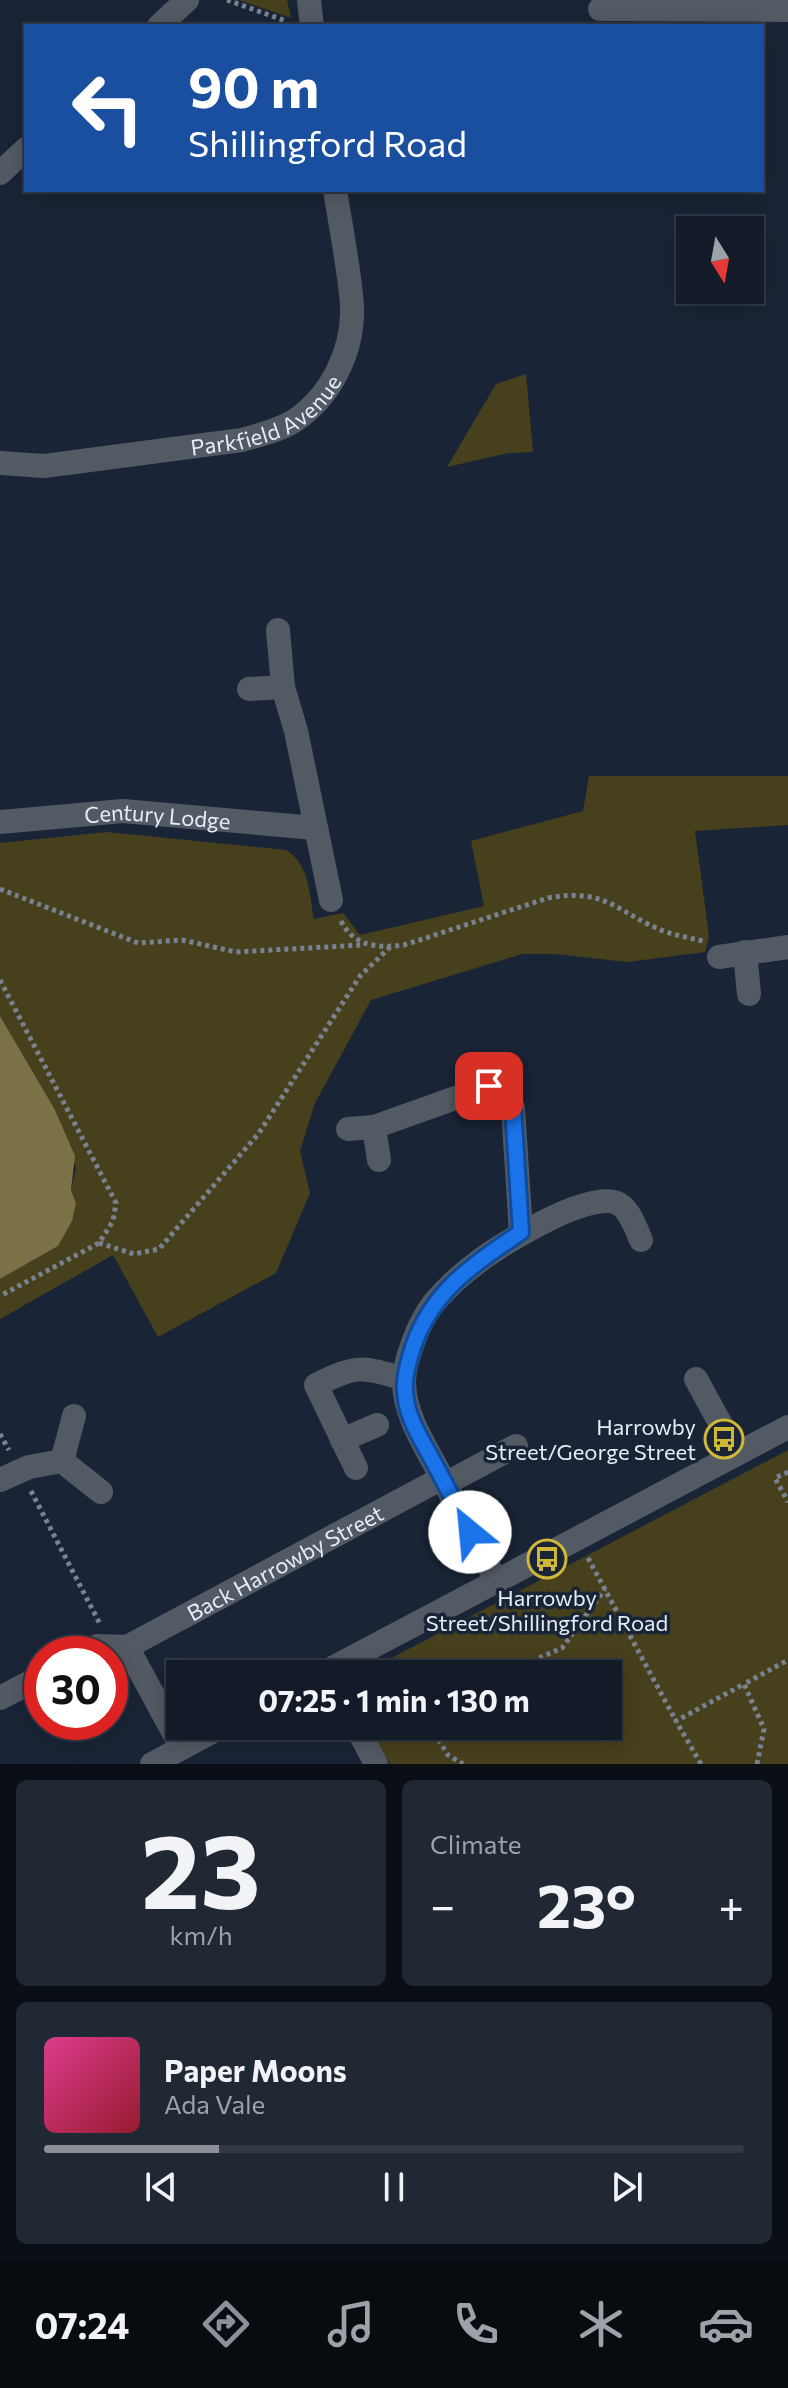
<!DOCTYPE html>
<html lang="en">
<head>
<meta charset="utf-8">
<style>
	body { margin:0; font-family:Commissioner,sans-serif; background:#202834; color:#f1f3f6; height:100vh; display:flex; flex-direction:column; font-size:30px; white-space:nowrap }
	* { box-sizing:border-box; margin:0 }
	p { font-size:26px; color:#9da1a8 }
	.icon { flex:none; width:44px; height:44px; fill:none; stroke:currentColor; stroke-width:2; stroke-linecap:round; stroke-linejoin:round }
	.map { position:relative; height:1764px; overflow:hidden }
	.drawer { display:flex; flex-direction:column; gap:16px; padding:16px; background:#0a0f16; flex:1 }
	.drawer>* { flex:none }
	.top-card { position:absolute; left:24px; top:24px; width:740px; height:168px; border-radius:0px; box-shadow:0 4px 20px #0003,0 0 0 2px #323945; background:#1a4fa0; color:#fff; overflow:hidden }
	.needle { width:52px; rotate:169deg }
	.fabs { position:absolute; left:676px; top:216px; display:grid; gap:16px }
	.fabs a { display:grid; place-items:center; width:88px; height:88px; border-radius:0px; background:#131b28; box-shadow:0 4px 20px #0003,0 0 0 2px #323945; font-size:40px }
	.speed { position:absolute; left:24px; top:1636px; display:flex; gap:16px; font-size:40px; font-weight:700; text-align:center }
	.speed>* { display:grid; place-content:center; width:104px; height:104px; border-radius:50%; background:#131b28; box-shadow:0 4px 20px #0003,0 0 0 2px #323945; line-height:1 }
	.speed .limit { border:12px solid #d22; background:#fff; color:#111 }
	.pin { position:absolute; display:grid; place-items:center; width:68px; height:68px; color:#fff; margin:-34px; border-radius:16px; box-shadow:0 4px 12px #0006 }
	.me { position:absolute; width:88px; margin:-44px; rotate:332deg; stroke-linejoin:round; filter:drop-shadow(0 0 6px #0008) }
	.turn { display:flex; align-items:center; gap:28px; height:168px; padding:0 32px; font-size:36px }
	.turn .icon { width:104px; height:104px; stroke-width:2.5 }
	.turn b { display:block; font-size:56px; line-height:68px }
	.big { font-size:60px; font-weight:700; line-height:1.1 }
	.drawer .widget { flex:1; display:flex; flex-direction:column; justify-content:center; gap:12px; min-width:0; padding:0 28px; border-radius:12px; background:#202834 }
	.drawer .dial { align-items:center; gap:0 }
	.dial b { font-size:104px; line-height:1 }
	.song { display:flex; align-items:center; gap:24px }
	.cover { width:96px; height:96px; border-radius:12px; background:linear-gradient(135deg,hsl(330 70% 55%),hsl(350 70% 35%)) }
	.played { height:8px; border-radius:4px; background:linear-gradient(90deg,#8c9099 25%,#323945 25%) }
	.keys { display:flex; justify-content:space-around; direction:ltr }
	.heat { display:flex; justify-content:space-between; align-items:center; font-size:44px; direction:ltr }
	.drawer .tiles { flex:1; display:grid; gap:16px; grid-template-columns:1fr 1fr }
	.widget:last-child { grid-column:span 2 }
	.trip { position:absolute; left:166px; top:1660px; width:456px; height:80px; border-radius:0px; background:#131b28; box-shadow:0 4px 20px #0003,0 0 0 2px #323945; font-weight:700; line-height:80px; text-align:center }
	.tabs { display:flex; height:128px; justify-content:space-around; align-items:center; background:#080b10; color:#9da1a8 }
	.tabs .icon { width:56px; height:56px }
	.tabs .selected { color:#8c9099 }
	.tabs b { font-size:36px; color:#f1f3f6 }
	.map>svg:first-child { display:block }
</style>
</head>
<body>
<div class="map">
<svg width="788" height="1764" viewBox="0 0 788 1764">
	<rect width="100%" height="100%" fill="#192436"/>
	<path fill="#47401d" d="M239 0H287L291 18Z
		M526 374 533 452 508 453 447 467 496 384Z
		M589 776H788V825L695 831 709 936 705 952 627 962 556 954H522L371 1000 315 1103 300 1151 310 1193 276 1273 158 1337 113 1255 0 1319V1279L58 1246 76 1203 71 1190 76 1168 54 1108 0 1016V843L107 832 286 850C310 865 309 893 314 919L343 913 360 935 484 906 471 841 583 811Z
		M788 1450V1764H390L368 1726H608V1674H361Z"/>
	<path fill="#7a7147" d="M0 1016 54 1108 75 1156 71 1190 76 1203 72 1221 58 1246 0 1279Z"/>
	<g fill="none" stroke-linecap="round" stroke-linejoin="round">
		<path stroke="#798291" stroke-width="5" stroke-dasharray="4 4" stroke-linecap="butt" d="M227 0 286 21
			M0 889 138 943 182 940 236 952 363 945
			M341 921C354 947 378 948 404 945L548 898C608 887 618 914 666 932 678 936 691 938 703 941
			M0 980 116 1203 113 1221 99 1243 0 1296
			M99 1243 134 1254 159 1249 259 1133 360 976 390 947
			M0 1434 9 1450
			M788 1472 775 1478 788 1502
			M31 1491 100 1624
			M588 1558 676 1721
			M486 1674 514 1669 562 1648 605 1589
			M430 1726 448 1755 463 1764
			M701 1764 676 1721 744 1684
			M757 1764 764 1729 744 1684 788 1660"/>
		<g stroke="#545a63" stroke-width="24">
			<path d="M309 0 312 26"/>
			<path d="M600 9 788 10"/>
			<path d="M159 26 187 0"/>
			<path d="M0 173 26 149"/>
			<path id="s1" d="M0 463 44 466 242 440C259 435 278 431 294 421 331 397 354 350 352 305 349 267 341 228 335 190"/>
			<path d="M278 630 283 687 296 731 331 900"/>
			<path d="M249 689 283 687"/>
			<path id="s2" d="M0 822 123 811 315 828"/>
			<path d="M745 952 749 994"/>
			<path d="M719 957 788 947"/>
			<path d="M374 1127 379 1160"/>
			<path d="M348 1129 374 1127 489 1086C503 1089 509 1095 513 1108L521 1232"/>
			<path d="M696 1379 737 1454"/>
			<path d="M74 1416 62 1461 101 1492"/>
			<path d="M342 1440 377 1425"/>
			<path d="M356 1468 316 1385C357 1365 361 1366 404 1379"/>
			<path d="M0 1480 29 1467 62 1461"/>
			<path d="M445 1484 516 1446"/>
			<path d="M496 1580C478 1546 460 1512 442 1478 427 1448 405 1418 404 1383 404 1361 419 1322 433 1304 447 1287 464 1272 482 1259 505 1242 593 1188 619 1204 630 1210 636 1229 641 1240"/>
			<path d="M127 1647 182 1748"/>
			<path id="s3" d="M82 1654 97 1646 127 1647 442 1478"/>
			<path d="M321 1674 788 1427"/>
			<path d="M0 1698 42 1676"/>
			<path d="M356 1726 376 1764"/>
			<path d="M152 1764 223 1726"/>
		</g>
	</g>
	<g fill="none" stroke-linecap="round" stroke-linejoin="round">
		<g stroke="#114b97" stroke-width="20">
			<path id="route" d="M470 1532C458 1509 446 1485 433 1461 423 1442 409 1421 406 1400 403 1384 406 1372 410 1357 427 1294 470 1267 521 1232L513 1108 505 1092 489 1086"/>
		</g>
		<use href="#route" stroke="#1a73e8" stroke-width="14"/>
	</g>
	<defs>
		<g id="bus-ring" transform="scale(2)"><circle r="9.5" fill="#192436" stroke="#cfb837" stroke-width="1.5"/><path d="M-5-6H5V4H4V6H2V4H-2V6H-4V4H-5ZM-3.5-4V0h7V-4ZM-3.5 1.2v1.5H-2V1.2ZM2 1.2v1.5H3.5V1.2Z" fill="#cfb837"/></g>
	</defs>
	<g fill-rule="evenodd">
		<use href="#bus-ring" x="724" y="1439"/>
		<use href="#bus-ring" x="547" y="1559"/>
	</g>
	<g text-anchor="middle" dominant-baseline="central" stroke-width="7" stroke-linejoin="round" paint-order="stroke">
		<g font-size="22" fill="#e5edf9" stroke="#192436">
			<text stroke="none"><textPath href="#s1" startOffset="276">Parkfield Avenue</textPath></text>
			<text stroke="none"><textPath href="#s2" startOffset="158">Century Lodge</textPath></text>
			<text stroke="none"><textPath href="#s3" startOffset="226">Back Harrowby Street</textPath></text>
		</g>
		<g font-size="22" fill="#e5edf9" stroke="#192436" text-anchor="end">
			<text x="696" y="1426">Harrowby<tspan x="696" dy="25">Street/George Street</tspan></text>
			<text x="547" y="1597" text-anchor="middle">Harrowby<tspan x="547" dy="25">Street/Shillingford Road</tspan></text>
		</g>
	</g>
</svg>
<div class="fabs">
<a><svg class="needle" viewBox="-14 -14 28 28"><path d="M0-13l5 13h-10z" fill="#e53935"/><path d="M0 13l5-13h-10z" fill="#9da1a8"/></svg></a>
</div>
<div class="speed"><div class="limit">30</div></div>
<div class="pin" style="left:489px;top:1086px;background:#d93025"><svg class="icon" aria-label="arrive" viewBox="0 0 24 24"><path d="M6 21V4h12l-3 4 3 4H6"/></svg></div>
<svg class="me" style="left:470px;top:1532px" viewBox="-20 -20 40 40"><circle r="19" fill="#fff"/><path d="M0-13L10 11 0 6-10 11z" fill="#1a73e8"/></svg>
<div class="trip">07:25 · 1 min · 130 m</div>
<div class="top-card">
<div class="turn"><svg class="icon" aria-label="left" viewBox="0 0 24 24"><path d="M17 20v-9H6M10 6l-5 5 5 5"/></svg><div><b>90 m</b>Shillingford Road</div></div>
</div>
</div>
<section class="drawer">
<div class="tiles">
<div class="widget dial"><b>23</b><p>km/h</p></div>
<div class="widget"><p>Climate</p>
<div class="heat"><a>−</a><b class="big">23°</b><a>+</a></div>
</div>
<div class="widget">
<div class="song"><i class="cover"></i><div><b>Paper Moons</b><p>Ada Vale</p></div></div>
<div class="played"></div>
<div class="keys"><svg class="icon" aria-label="previous" viewBox="0 0 24 24"><path d="M18 5L8 12l10 7zM5 5v14"/></svg><svg class="icon" aria-label="pause" viewBox="0 0 24 24"><path d="M8 5v14M16 5v14"/></svg><svg class="icon" aria-label="next" viewBox="0 0 24 24"><path d="M6 5l10 7-10 7zM19 5v14"/></svg></div>
</div>
</div>
</section>
<nav class="tabs">
<b>07:24</b>
<svg class="icon selected" aria-label="directions" viewBox="0 0 24 24"><path d="M12 3l9 9-9 9-9-9zM9 14v-3h6M13 9l2 2-2 2"/></svg>
<svg class="icon" aria-label="music" viewBox="0 0 24 24"><path d="M9 18V5l10-2v13"/><circle cx="6" cy="18" r="3"/><circle cx="16" cy="16" r="3"/></svg>
<svg class="icon" aria-label="phone" viewBox="0 0 24 24"><path d="M5 4h4l2 5-3 2q2 4 5 5l2-3 5 2v4C11 20 4 13 5 4z"/></svg>
<svg class="icon" aria-label="climate" viewBox="0 0 24 24"><path d="M12 3v18M4 7l16 10M4 17L20 7"/></svg>
<svg class="icon" aria-label="car" viewBox="0 0 24 24"><path d="M5 17H2v-5l4-1 3-4h7l3 4 3 1v5h-3M9 17h6M6 11h13"/><circle cx="7" cy="17" r="2"/><circle cx="17" cy="17" r="2"/></svg>
</nav>
</body>
</html>
